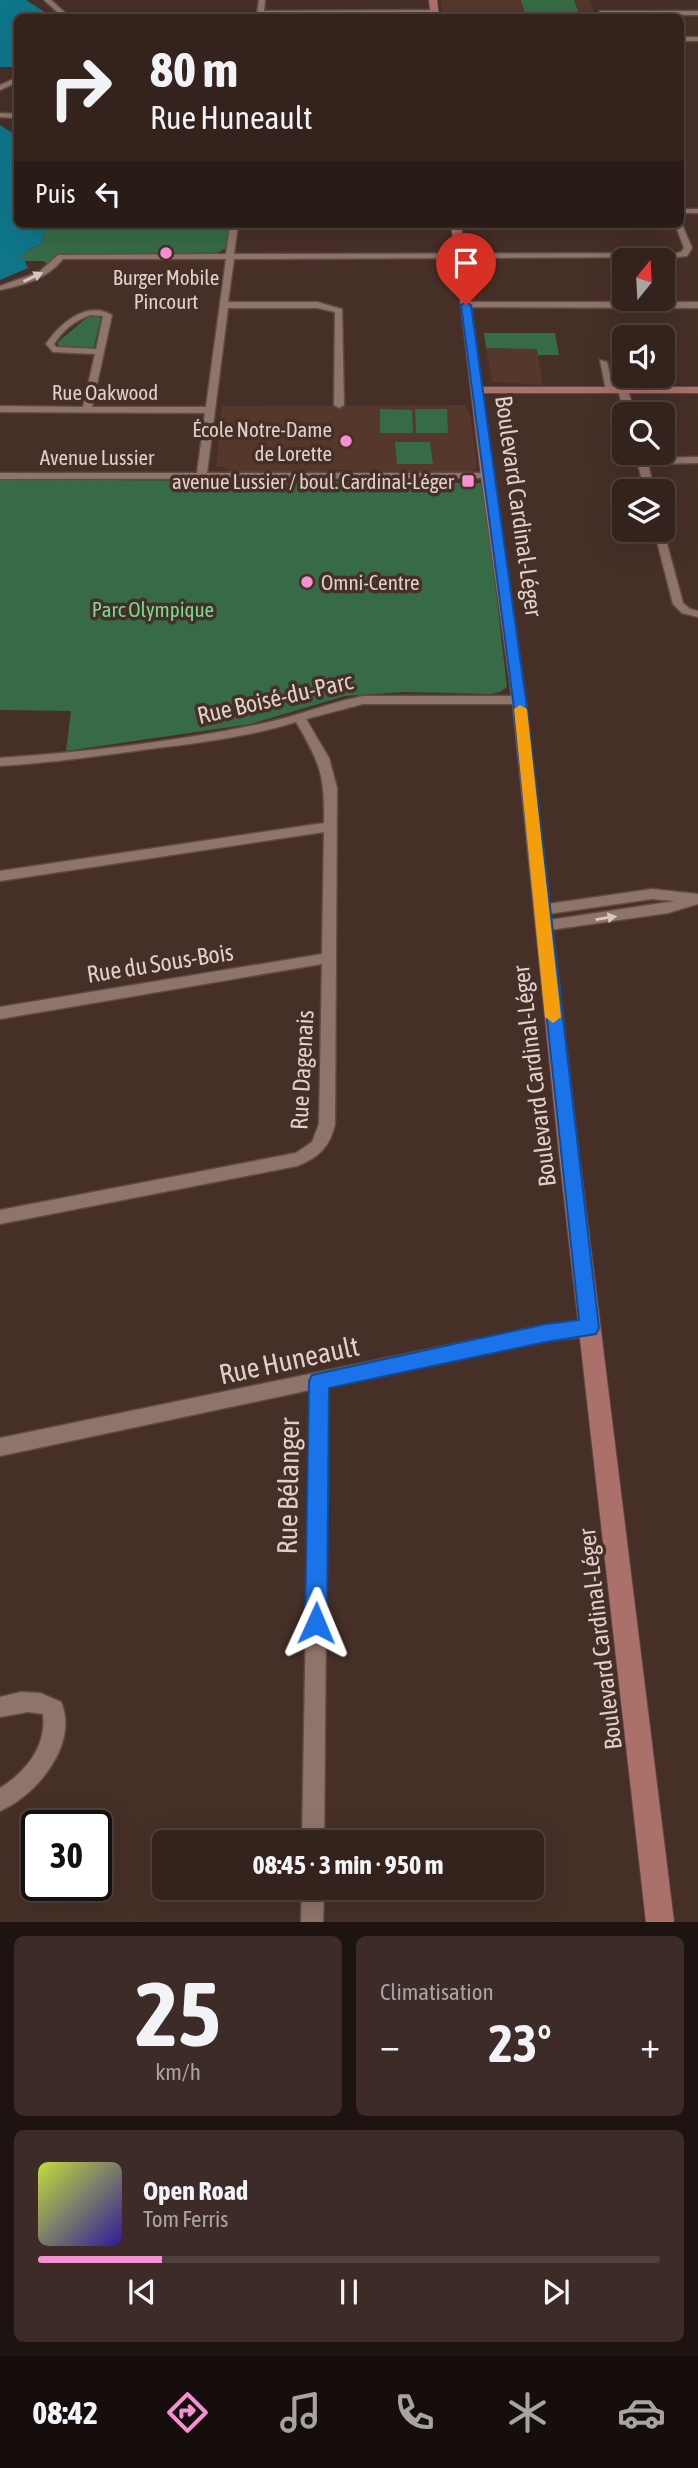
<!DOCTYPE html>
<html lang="fr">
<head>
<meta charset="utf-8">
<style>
	body { margin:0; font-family:"Asap Condensed",sans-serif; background:#3c2b26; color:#f1f3f6; height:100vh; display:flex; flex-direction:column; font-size:26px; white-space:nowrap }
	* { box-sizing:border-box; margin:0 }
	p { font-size:23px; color:#a9a4a4 }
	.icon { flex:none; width:38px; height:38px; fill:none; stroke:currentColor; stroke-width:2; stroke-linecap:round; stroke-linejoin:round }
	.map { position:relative; height:1922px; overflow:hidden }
	.details { display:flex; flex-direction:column; gap:14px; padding:14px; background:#1d1310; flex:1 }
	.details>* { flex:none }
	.guide { position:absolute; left:14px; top:14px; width:670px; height:214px; border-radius:10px; box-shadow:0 7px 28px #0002,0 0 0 2px #4e403b; background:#34231d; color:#f1f3f6; overflow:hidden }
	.needle { width:46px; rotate:18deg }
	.fabs { position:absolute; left:612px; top:248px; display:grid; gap:14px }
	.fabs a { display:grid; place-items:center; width:63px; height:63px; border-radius:10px; background:#34231d; box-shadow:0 7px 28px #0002,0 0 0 2px #4e403b; font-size:35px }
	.speed { position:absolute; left:21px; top:1810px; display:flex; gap:14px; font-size:35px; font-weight:700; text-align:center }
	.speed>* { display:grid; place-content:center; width:91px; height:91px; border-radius:50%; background:#34231d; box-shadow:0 7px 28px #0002,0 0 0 2px #4e403b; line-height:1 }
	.speed .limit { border:4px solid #111; border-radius:10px; background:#fff; color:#111 }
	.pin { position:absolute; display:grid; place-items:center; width:60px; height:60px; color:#fff; margin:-72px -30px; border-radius:50% 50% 50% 0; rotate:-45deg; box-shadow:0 0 7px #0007 }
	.pin .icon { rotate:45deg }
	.me { position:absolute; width:77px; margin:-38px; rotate:1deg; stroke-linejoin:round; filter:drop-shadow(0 0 5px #0008) }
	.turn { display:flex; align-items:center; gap:24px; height:147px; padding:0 21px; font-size:32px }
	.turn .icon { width:91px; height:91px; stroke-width:2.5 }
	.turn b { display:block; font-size:49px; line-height:60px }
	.then { display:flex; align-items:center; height:66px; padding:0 21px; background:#0003; gap:14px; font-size:26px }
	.big { font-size:52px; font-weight:700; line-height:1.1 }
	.details .card { flex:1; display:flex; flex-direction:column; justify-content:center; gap:10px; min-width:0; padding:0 24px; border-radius:10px; background:#3c2b26 }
	.details .dial { align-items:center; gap:0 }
	.dial b { font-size:91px; line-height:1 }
	.song { display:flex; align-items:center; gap:21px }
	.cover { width:84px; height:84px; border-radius:10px; background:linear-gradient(135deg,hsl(70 70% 55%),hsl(250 70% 35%)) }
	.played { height:7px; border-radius:4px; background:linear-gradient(90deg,#f590d1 20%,#4e403b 20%) }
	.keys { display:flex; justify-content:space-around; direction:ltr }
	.heat { display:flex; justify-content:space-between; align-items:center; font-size:38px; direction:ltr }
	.details .tiles { flex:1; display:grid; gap:14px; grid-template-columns:1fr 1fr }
	.card:last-child { grid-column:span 2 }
	.trip { position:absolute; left:152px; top:1830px; width:392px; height:70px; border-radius:10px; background:#34231d; box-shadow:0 7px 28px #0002,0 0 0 2px #4e403b; font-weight:700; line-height:70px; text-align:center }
	.dock { display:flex; height:112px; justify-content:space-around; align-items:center; background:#150e0c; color:#a9a4a4 }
	.dock .icon { width:49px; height:49px }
	.dock .current { color:#f590d1 }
	.dock b { font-size:32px; color:#f1f3f6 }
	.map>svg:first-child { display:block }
</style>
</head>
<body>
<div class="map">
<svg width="698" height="1922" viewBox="0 0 698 1922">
	<rect width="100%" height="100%" fill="#462f27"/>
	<path fill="#55372c" d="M441 0H590L596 17H442Z
		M486 348 537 349 543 385 492 382Z
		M466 405 471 418 477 468 471 473 332 470 303 474 229 473 226 468 216 466 222 406Z"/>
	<path fill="#376a46" d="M521 0H574L580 17H526Z
		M47 224H230L226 248 215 254H58L48 265 43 261H22L8 257 40 245Z
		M90 315 101 318 94 347 88 349 58 346V342Z
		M484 333H555L559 355H538L537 349 486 348Z
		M380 409 412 410 413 433H380Z
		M415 409H447L448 433H416Z
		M395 442H430L433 464H397Z
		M0 479 480 483 484 487 507 687 500 692 491 694 404 692 345 696 251 724 66 751 71 711 0 710Z"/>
	<path fill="#0f768a" d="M0 0H26L46 13 42 17 18 18 17 67H0Z
		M0 125 17 136 18 224H47L40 245 26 250 23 255 9 256 23 257 28 268 0 280Z"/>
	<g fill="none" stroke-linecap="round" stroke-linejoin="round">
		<g stroke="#5e4b44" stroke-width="3">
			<path id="street" d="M44 0H51L71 18H64Z
				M259 0H265L264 11 435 10 438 12 263 15V18H246L257 15Z
				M600 11H698V15L598 14Z
				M681 37H698V41H681Z
				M18 77V82L0 90V85Z
				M0 113 18 114V118L0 117Z
				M681 209H698V213H681Z
				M681 222 692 248 687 256 677 257 234 259 228 302H317L342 309 344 405 339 408 334 405 335 312 317 308H228L207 473H487L492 476 490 478 0 479V473H197L205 413 0 412V406L83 407 95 354 53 352 46 344C60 323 87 300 112 315L92 407H206L226 259H63C47 279 24 285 0 290V286L39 272 58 255 226 254 230 224H238L234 254 677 253 681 252 684 248 675 224H681ZM91 315 103 316 96 349 56 347 54 344C63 330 75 320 91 315Z
				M466 302H698V308L463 307 462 305Z
				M600 360 607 362 614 392 606 390Z
				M623 387 628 390 635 415H625L618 390Z
				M635 453H645L646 458 698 457V463L648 464 655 492H645Z
				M663 529 683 603 690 609 698 611V617L682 613 673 604 654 530Z
				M363 696H519L525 700 519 704H363L306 719 329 758 337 788 335 1124C330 1147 318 1158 297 1166L0 1224V1210L296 1153 312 1142 319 1124 322 964 0 1019V1007L322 954 324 832 0 881V871L324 823C325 775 320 763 296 722 248 737 199 743 149 749 99 756 50 763 0 766V758C86 752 175 742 260 724 295 717 328 703 363 696Z
				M652 889 698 894V904L668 913 543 931 536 926 543 921 675 901 652 899 541 915 534 910 541 905Z
				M590 1320 596 1322 599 1328 596 1334 590 1336 546 1341 328 1387 324 1843H302L310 1390 0 1456V1438L546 1325Z
				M21 1692 40 1693 61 1702C79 1744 37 1795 0 1811V1788C26 1772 47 1746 43 1714L28 1712 0 1717V1697Z
				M302 1888H324L323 1922H301Z"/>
		</g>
		<g stroke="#5e4b44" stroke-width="2">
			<path id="secondary" d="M429 0H437L439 18H431Z
				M451 224H461L482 387H698V393H483L526 700 579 1153 674 1922H646L559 1153 512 700 481 476Z"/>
		</g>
		<use href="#street" fill="#8f746a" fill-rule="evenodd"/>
		<use href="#secondary" fill="#ab706a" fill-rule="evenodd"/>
	</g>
	<defs><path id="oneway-solid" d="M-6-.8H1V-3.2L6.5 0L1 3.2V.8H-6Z" transform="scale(1.75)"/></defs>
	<g fill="#d7c7c1">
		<use href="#oneway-solid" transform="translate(33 277) rotate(-25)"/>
		<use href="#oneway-solid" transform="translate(606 918) rotate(-9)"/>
	</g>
	<path fill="#1a73e8" stroke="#114b97" stroke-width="2" d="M466 302 471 305 526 700 599 1328 596 1334 546 1342 329 1388 327 1623 324 1631 316 1634 308 1631 305 1623 309 1381 312 1375 546 1324 579 1320 513 700 461 305Z"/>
	<path fill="#f59e0b" d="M520 705 527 709 561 1017 553 1023 545 1017 514 709Z"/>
	<g fill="#f590d1" stroke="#462f27" stroke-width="2.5">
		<circle cx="166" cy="253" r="7"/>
		<circle cx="346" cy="441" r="7"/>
		<rect x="461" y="474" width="14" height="14" rx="3.5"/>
		<circle cx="307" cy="582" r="7"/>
	</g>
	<g text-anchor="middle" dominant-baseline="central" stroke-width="7" stroke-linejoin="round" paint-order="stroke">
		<g font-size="21" fill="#dfd0cb" stroke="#462f27" text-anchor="end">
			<text x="166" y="277" text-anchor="middle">Burger Mobile<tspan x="166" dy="24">Pincourt</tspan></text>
			<text x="332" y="429">École Notre-Dame<tspan x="332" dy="24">de Lorette</tspan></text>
			<text x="454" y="481">avenue Lussier / boul. Cardinal-Léger</text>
			<text x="321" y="582" text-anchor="start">Omni-Centre</text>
		</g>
		<g font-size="21" fill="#dfd0cb" stroke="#462f27">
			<text x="105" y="392">Rue Oakwood</text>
			<text x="97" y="457">Avenue Lussier</text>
		</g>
		<g font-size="21" fill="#73db92" stroke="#462f27">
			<text x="153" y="609">Parc Olympique</text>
		</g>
		<g font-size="24" fill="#dfd0cb" stroke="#462f27">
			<text transform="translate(519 506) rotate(82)">Boulevard Cardinal-Léger</text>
			<text transform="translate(275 698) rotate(-13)">Rue Boisé-du-Parc</text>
			<text transform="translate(160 963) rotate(-9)">Rue du Sous-Bois</text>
			<text transform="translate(302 1070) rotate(-87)">Rue Dagenais</text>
			<text transform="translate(534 1076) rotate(-97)">Boulevard Cardinal-Léger</text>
			<text transform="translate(600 1639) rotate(-97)">Boulevard Cardinal-Léger</text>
		</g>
		<g font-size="28" fill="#dfd0cb" stroke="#462f27">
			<text transform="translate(289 1360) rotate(-12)">Rue Huneault</text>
			<text transform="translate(288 1486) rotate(-89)">Rue Bélanger</text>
		</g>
	</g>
</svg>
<div class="fabs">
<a><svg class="needle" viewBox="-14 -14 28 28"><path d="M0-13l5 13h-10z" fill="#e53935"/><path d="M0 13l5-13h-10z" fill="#a9a4a4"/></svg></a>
<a><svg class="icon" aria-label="sound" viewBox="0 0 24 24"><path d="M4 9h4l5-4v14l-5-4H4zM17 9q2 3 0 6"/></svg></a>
<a><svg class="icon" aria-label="search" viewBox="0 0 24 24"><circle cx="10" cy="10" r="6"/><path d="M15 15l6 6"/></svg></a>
<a><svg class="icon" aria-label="layers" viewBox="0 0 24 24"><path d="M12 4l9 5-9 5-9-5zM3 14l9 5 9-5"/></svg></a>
</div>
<div class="speed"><div class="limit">30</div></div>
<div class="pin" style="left:466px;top:305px;background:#d93025"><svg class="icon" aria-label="arrive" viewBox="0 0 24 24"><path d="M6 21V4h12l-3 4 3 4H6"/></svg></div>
<svg class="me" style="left:316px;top:1623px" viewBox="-20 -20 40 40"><path d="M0-17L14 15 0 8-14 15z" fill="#1a73e8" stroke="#fff" stroke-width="4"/></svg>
<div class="trip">08:45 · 3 min · 950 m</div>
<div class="guide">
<div class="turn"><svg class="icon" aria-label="right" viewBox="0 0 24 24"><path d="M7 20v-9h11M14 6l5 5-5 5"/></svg><div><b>80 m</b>Rue Huneault</div></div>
<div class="then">Puis<svg class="icon" aria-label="left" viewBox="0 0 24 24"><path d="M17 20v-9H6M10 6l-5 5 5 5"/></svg></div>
</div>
</div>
<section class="details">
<div class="tiles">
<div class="card dial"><b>25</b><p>km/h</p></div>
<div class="card"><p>Climatisation</p>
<div class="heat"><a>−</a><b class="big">23°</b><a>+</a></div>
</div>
<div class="card">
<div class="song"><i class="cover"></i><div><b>Open Road</b><p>Tom Ferris</p></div></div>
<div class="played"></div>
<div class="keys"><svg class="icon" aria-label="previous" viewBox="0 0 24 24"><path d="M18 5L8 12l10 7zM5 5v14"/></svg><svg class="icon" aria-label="pause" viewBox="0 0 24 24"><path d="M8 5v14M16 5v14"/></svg><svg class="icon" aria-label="next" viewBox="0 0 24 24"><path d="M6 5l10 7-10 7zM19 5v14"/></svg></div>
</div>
</div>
</section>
<nav class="dock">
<b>08:42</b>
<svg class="icon current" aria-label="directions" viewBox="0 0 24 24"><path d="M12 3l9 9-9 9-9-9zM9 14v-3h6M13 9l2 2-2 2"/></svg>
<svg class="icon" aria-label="music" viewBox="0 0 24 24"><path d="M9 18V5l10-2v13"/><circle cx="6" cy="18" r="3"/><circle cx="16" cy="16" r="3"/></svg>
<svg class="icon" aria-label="phone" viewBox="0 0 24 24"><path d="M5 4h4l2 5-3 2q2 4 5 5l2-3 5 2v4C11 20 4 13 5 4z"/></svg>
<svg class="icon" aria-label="climate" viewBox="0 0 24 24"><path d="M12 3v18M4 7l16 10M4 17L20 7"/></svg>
<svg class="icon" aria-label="car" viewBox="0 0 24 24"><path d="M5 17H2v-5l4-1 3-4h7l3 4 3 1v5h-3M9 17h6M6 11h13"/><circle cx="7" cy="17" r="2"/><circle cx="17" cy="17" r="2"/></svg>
</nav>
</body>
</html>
